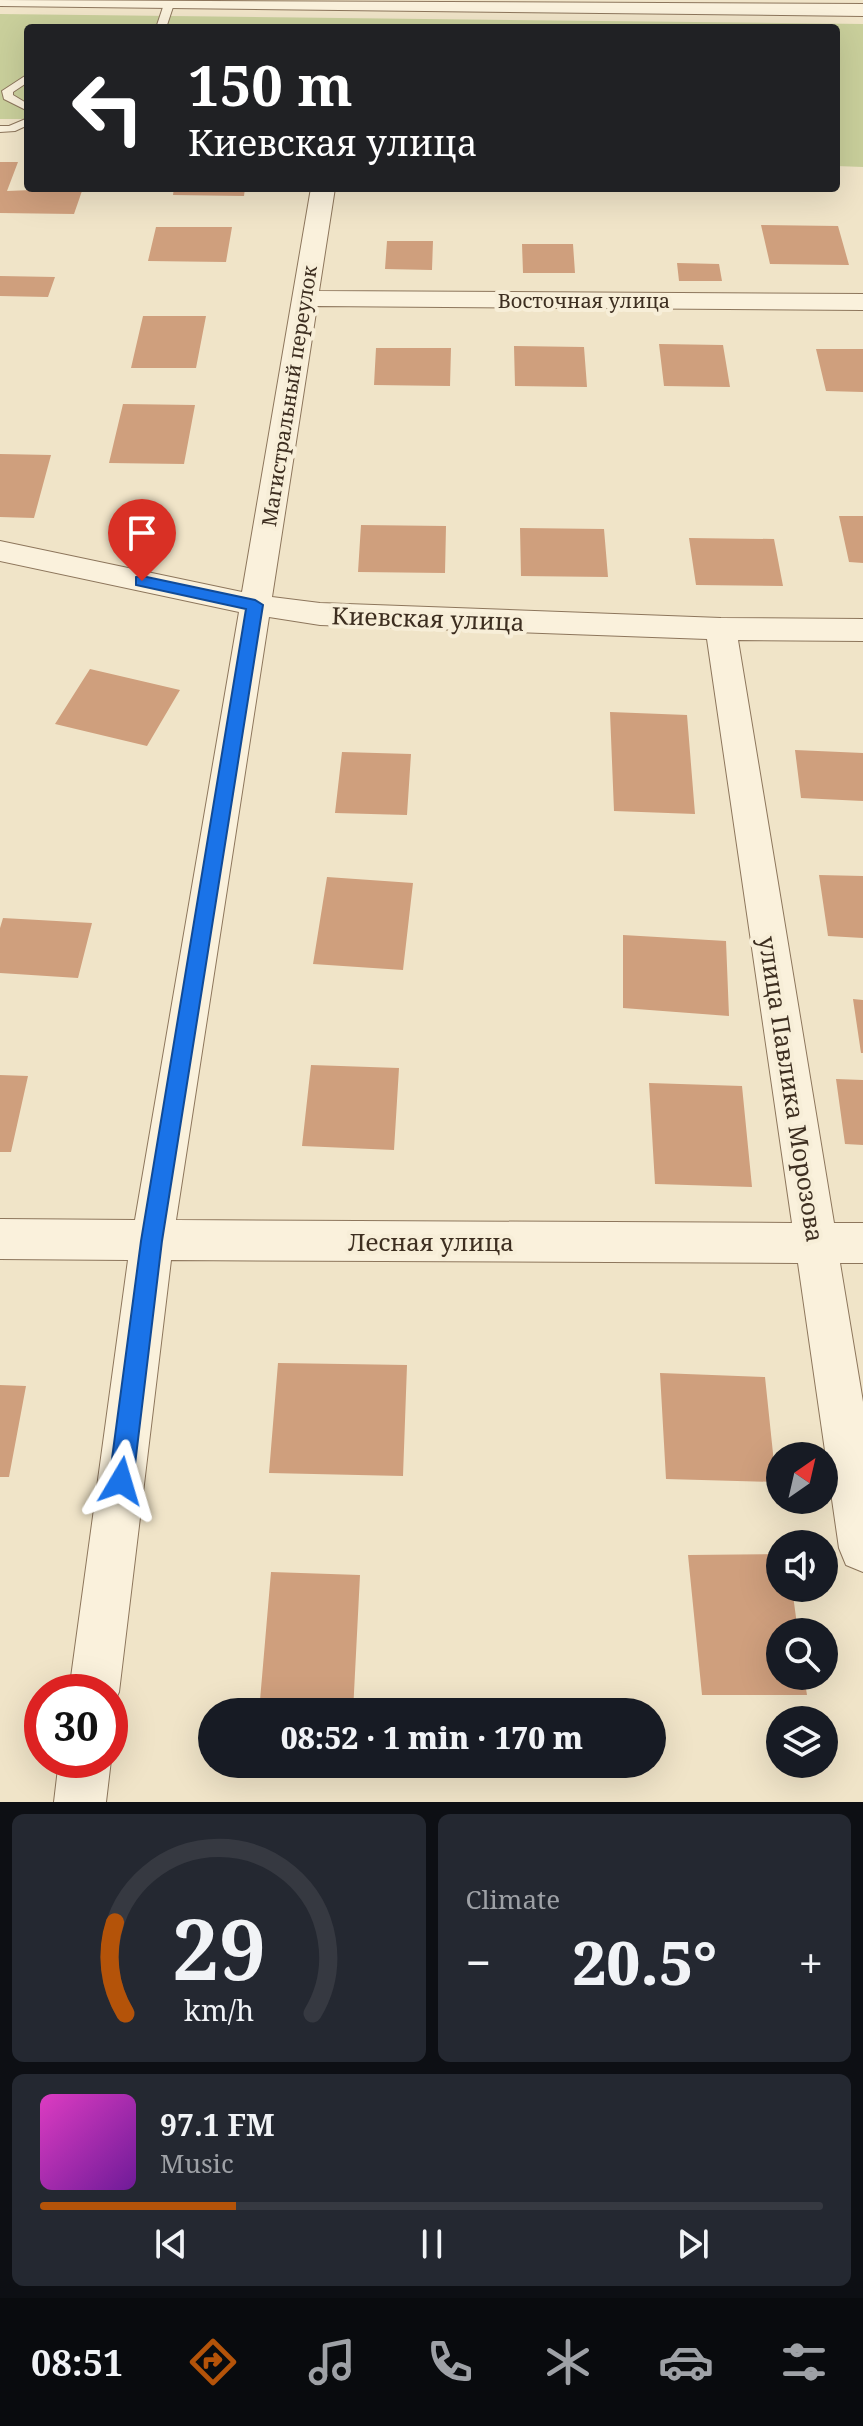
<!DOCTYPE html>
<html lang="en">
<head>
<meta charset="utf-8">
<style>
	body { margin:0; font-family:"Noto Serif",serif; background:#242831; color:#f1f3f6; height:100vh; display:flex; flex-direction:column; font-size:30px; white-space:nowrap }
	* { box-sizing:border-box; margin:0 }
	p { font-size:26px; color:#9ea1a6 }
	.icon { flex:none; width:44px; height:44px; fill:none; stroke:currentColor; stroke-width:2; stroke-linecap:round; stroke-linejoin:round }
	.map { position:relative; height:1802px; overflow:hidden }
	.drawer { display:flex; flex-direction:column; gap:12px; padding:12px; background:#0d0f14; flex:1 }
	.drawer>* { flex:none }
	.guide { position:absolute; left:24px; top:24px; width:816px; height:168px; border-radius:8px; box-shadow:0 8px 32px #0002; background:#202124; color:#fff; overflow:hidden }
	.needle { width:52px; rotate:34deg }
	.buttons { position:absolute; left:766px; top:1442px; display:grid; gap:16px }
	.buttons a { display:grid; place-items:center; width:72px; height:72px; border-radius:50%; background:#171b24; box-shadow:0 8px 32px #0002; font-size:40px }
	.speed { position:absolute; left:24px; top:1674px; display:flex; gap:16px; font-size:40px; font-weight:700; text-align:center }
	.speed>* { display:grid; place-content:center; width:104px; height:104px; border-radius:50%; background:#171b24; box-shadow:0 8px 32px #0002; line-height:1 }
	.speed .limit { border:12px solid #d22; background:#fff; color:#111 }
	.pin { position:absolute; display:grid; place-items:center; width:68px; height:68px; color:#fff; margin:-82px -34px; border-radius:50% 50% 50% 0; rotate:-45deg; box-shadow:0 0 8px #0007 }
	.pin .icon { rotate:45deg }
	.me { position:absolute; width:88px; margin:-44px; rotate:7deg; stroke-linejoin:round; filter:drop-shadow(0 0 6px #0008) }
	.turn { display:flex; align-items:center; gap:28px; height:168px; padding:0 32px; font-size:36px }
	.turn .icon { width:104px; height:104px; stroke-width:2.5 }
	.turn b { display:block; font-size:56px; line-height:68px }
	.big { font-size:60px; font-weight:800; line-height:1.1 }
	.drawer .widget { flex:1; display:flex; flex-direction:column; justify-content:center; gap:12px; min-width:0; padding:0 28px; border-radius:12px; background:#242831 }
	.drawer .dial { align-items:center; gap:0 }
	.dial svg { height:208px; overflow:visible; fill:none; stroke:#363941; stroke-width:7; stroke-linecap:round; text-anchor:middle }
	.dial text { fill:#f1f3f6; stroke:none }
	.song { display:flex; align-items:center; gap:24px }
	.cover { width:96px; height:96px; border-radius:12px; background:linear-gradient(135deg,hsl(310 70% 55%),hsl(280 70% 35%)) }
	.played { height:8px; border-radius:4px; background:linear-gradient(90deg,#b45309 25%,#363941 25%) }
	.keys { display:flex; justify-content:space-around; direction:ltr }
	.heat { display:flex; justify-content:space-between; align-items:center; font-size:44px; direction:ltr }
	.drawer .tiles { flex:1; display:grid; gap:12px; grid-template-columns:1fr 1fr }
	.widget:last-child { grid-column:span 2 }
	.trip { position:absolute; left:198px; top:1698px; width:468px; height:80px; border-radius:40px; background:#171b24; box-shadow:0 8px 32px #0002; font-weight:800; line-height:80px; text-align:center }
	.menu { display:flex; height:128px; justify-content:space-around; align-items:center; background:#090b0e; color:#9ea1a6 }
	.menu .icon { width:56px; height:56px }
	.menu .active { color:#b45309 }
	.menu b { font-size:36px; color:#f1f3f6 }
	.map>svg:first-child { display:block }
</style>
</head>
<body>
<div class="map">
<svg width="863" height="1802" viewBox="0 0 863 1802">
	<rect width="100%" height="100%" fill="#f0e4c8"/>
	<path fill="#c9cf9b" d="M0 14 863 24V167L836 166V28H28V119H0Z"/>
	<path fill="#cf9f7d" d="M0 162H18L7 191 83 188 74 214 0 213Z
		M174 188H245L244 196 173 195Z
		M761 225 838 226 849 265 770 264Z
		M156 227H232L226 262 148 261Z
		M387 241H433L432 270 385 269Z
		M522 244H573L575 273H523Z
		M677 263 719 264 722 281H679Z
		M0 276 55 277 48 297 0 296Z
		M143 316H206L196 368H131Z
		M659 344 723 345 730 387 664 386Z
		M514 346 584 347 587 387 515 386Z
		M376 348H451L450 386 374 385Z
		M816 349H863V392L826 391Z
		M123 404 195 405 184 464 109 463Z
		M0 454 51 455 34 518 0 517Z
		M839 516H863V563L849 562Z
		M361 525 446 526 445 573 358 572Z
		M520 528 604 529 608 577 521 576Z
		M689 538 774 539 783 586 696 585Z
		M90 669 180 690 147 746 55 724Z
		M610 712 687 715 695 814 614 811Z
		M795 750 863 753V801L801 798Z
		M342 752 411 754 407 815 335 813Z
		M819 875 863 876V938L828 936Z
		M327 877 413 883 403 970 313 964Z
		M3 918 92 923 78 978 0 973V928Z
		M623 935 726 941 729 1016 623 1008Z
		M853 999 863 1000V1053H861Z
		M311 1065 399 1068 394 1150 302 1146Z
		M0 1075 28 1076 11 1152H0Z
		M836 1079 863 1080V1145L845 1144Z
		M649 1083 742 1086 752 1187 655 1184Z
		M278 1363 407 1365 403 1476 269 1473Z
		M660 1373 765 1377 776 1482 666 1479Z
		M0 1385 26 1386 9 1477H0Z
		M780 1554V1588H792L798 1632H780V1676H804L807 1695H702L688 1555Z
		M271 1572 360 1575 353 1712H259Z"/>
	<g fill="none" stroke-linecap="round" stroke-linejoin="round">
		<g stroke="#8d765c" stroke-width="2">
			<path id="service" d="M169 1 174 4 166 28H156L164 4Z
				M28 74V82L13 92V95L28 104V111L4 99 2 91Z
				M28 118V125L15 131 0 132V126H9Z"/>
		</g>
		<g stroke="#8d765c" stroke-width="2">
			<path id="minor" d="M0 0 863 4V16L0 6Z
				M311 188H335L319 291 863 294V310L317 306 272 597 320 603 721 618 863 619V641L738 640 834 1223H863V1263H840L863 1402V1572L846 1565 839 1548 798 1263 171 1260 119 1692 110 1711V1692H69L128 1260 0 1259V1219L135 1220 239 612 0 561V541L242 592ZM269 617 320 625 707 639 792 1223 176 1220Z
				M110 1758 111 1760 106 1802H54L59 1760Z"/>
		</g>
		<use href="#service" fill="#faf1dc" fill-rule="evenodd"/>
		<use href="#minor" fill="#faf1dc" fill-rule="evenodd"/>
	</g>
	<path fill="#1a73e8" stroke="#114b97" stroke-width="2" d="M142 576 255 600 263 605 162 1241 133 1481 129 1490 121 1493 113 1490 109 1481 141 1241 246 609 136 585V577Z"/>
	<g text-anchor="middle" dominant-baseline="central" stroke-width="8" stroke-linejoin="round" paint-order="stroke">
		<g font-size="20" fill="#3d2e20" stroke="#f7eed8">
			<text x="584" y="300">Восточная улица</text>
			<text transform="translate(289 396) rotate(-81)">Магистральный переулок</text>
		</g>
		<g font-size="24" fill="#3d2e20" stroke="#f7eed8">
			<text transform="translate(428 618) rotate(2)">Киевская улица</text>
			<text transform="translate(792 1089) rotate(81)">улица Павлика Морозова</text>
			<text x="431" y="1241">Лесная улица</text>
		</g>
	</g>
</svg>
<div class="buttons">
<a><svg class="needle" viewBox="-14 -14 28 28"><path d="M0-13l5 13h-10z" fill="#e53935"/><path d="M0 13l5-13h-10z" fill="#9ea1a6"/></svg></a>
<a><svg class="icon" aria-label="sound" viewBox="0 0 24 24"><path d="M4 9h4l5-4v14l-5-4H4zM17 9q2 3 0 6"/></svg></a>
<a><svg class="icon" aria-label="search" viewBox="0 0 24 24"><circle cx="10" cy="10" r="6"/><path d="M15 15l6 6"/></svg></a>
<a><svg class="icon" aria-label="layers" viewBox="0 0 24 24"><path d="M12 4l9 5-9 5-9-5zM3 14l9 5 9-5"/></svg></a>
</div>
<div class="speed"><div class="limit">30</div></div>
<div class="pin" style="left:142px;top:581px;background:#d93025"><svg class="icon" aria-label="arrive" viewBox="0 0 24 24"><path d="M6 21V4h12l-3 4 3 4H6"/></svg></div>
<svg class="me" style="left:121px;top:1481px" viewBox="-20 -20 40 40"><path d="M0-17L14 15 0 8-14 15z" fill="#1a73e8" stroke="#fff" stroke-width="4"/></svg>
<div class="trip">08:52 · 1 min · 170 m</div>
<div class="guide">
<div class="turn"><svg class="icon" aria-label="left" viewBox="0 0 24 24"><path d="M17 20v-9H6M10 6l-5 5 5 5"/></svg><div><b>150 m</b>Киевская улица</div></div>
</div>
</div>
<section class="drawer">
<div class="tiles">
<div class="widget dial"><svg viewBox="0 0 100 80">
<path d="M14 69A42 42 0 1 1 86 69"/>
<path d="M14 69A42 42 0 0 1 10 34" stroke="#b45309"/>
<text x="50" y="56" font-size="32" font-weight="700">29</text>
<text x="50" y="72" font-size="11">km/h</text>
</svg></div>
<div class="widget"><p>Climate</p>
<div class="heat"><a>−</a><b class="big">20.5°</b><a>+</a></div>
</div>
<div class="widget">
<div class="song"><i class="cover"></i><div><b>97.1 FM</b><p>Music</p></div></div>
<div class="played"></div>
<div class="keys"><svg class="icon" aria-label="previous" viewBox="0 0 24 24"><path d="M18 5L8 12l10 7zM5 5v14"/></svg><svg class="icon" aria-label="pause" viewBox="0 0 24 24"><path d="M8 5v14M16 5v14"/></svg><svg class="icon" aria-label="next" viewBox="0 0 24 24"><path d="M6 5l10 7-10 7zM19 5v14"/></svg></div>
</div>
</div>
</section>
<nav class="menu">
<b>08:51</b>
<svg class="icon active" aria-label="directions" viewBox="0 0 24 24"><path d="M12 3l9 9-9 9-9-9zM9 14v-3h6M13 9l2 2-2 2"/></svg>
<svg class="icon" aria-label="music" viewBox="0 0 24 24"><path d="M9 18V5l10-2v13"/><circle cx="6" cy="18" r="3"/><circle cx="16" cy="16" r="3"/></svg>
<svg class="icon" aria-label="phone" viewBox="0 0 24 24"><path d="M5 4h4l2 5-3 2q2 4 5 5l2-3 5 2v4C11 20 4 13 5 4z"/></svg>
<svg class="icon" aria-label="climate" viewBox="0 0 24 24"><path d="M12 3v18M4 7l16 10M4 17L20 7"/></svg>
<svg class="icon" aria-label="car" viewBox="0 0 24 24"><path d="M5 17H2v-5l4-1 3-4h7l3 4 3 1v5h-3M9 17h6M6 11h13"/><circle cx="7" cy="17" r="2"/><circle cx="17" cy="17" r="2"/></svg>
<svg class="icon" aria-label="filters" viewBox="0 0 24 24"><path d="M4 7h16M4 17h16"/><circle cx="9" cy="7" r="2"/><circle cx="15" cy="17" r="2"/></svg>
</nav>
</body>
</html>
